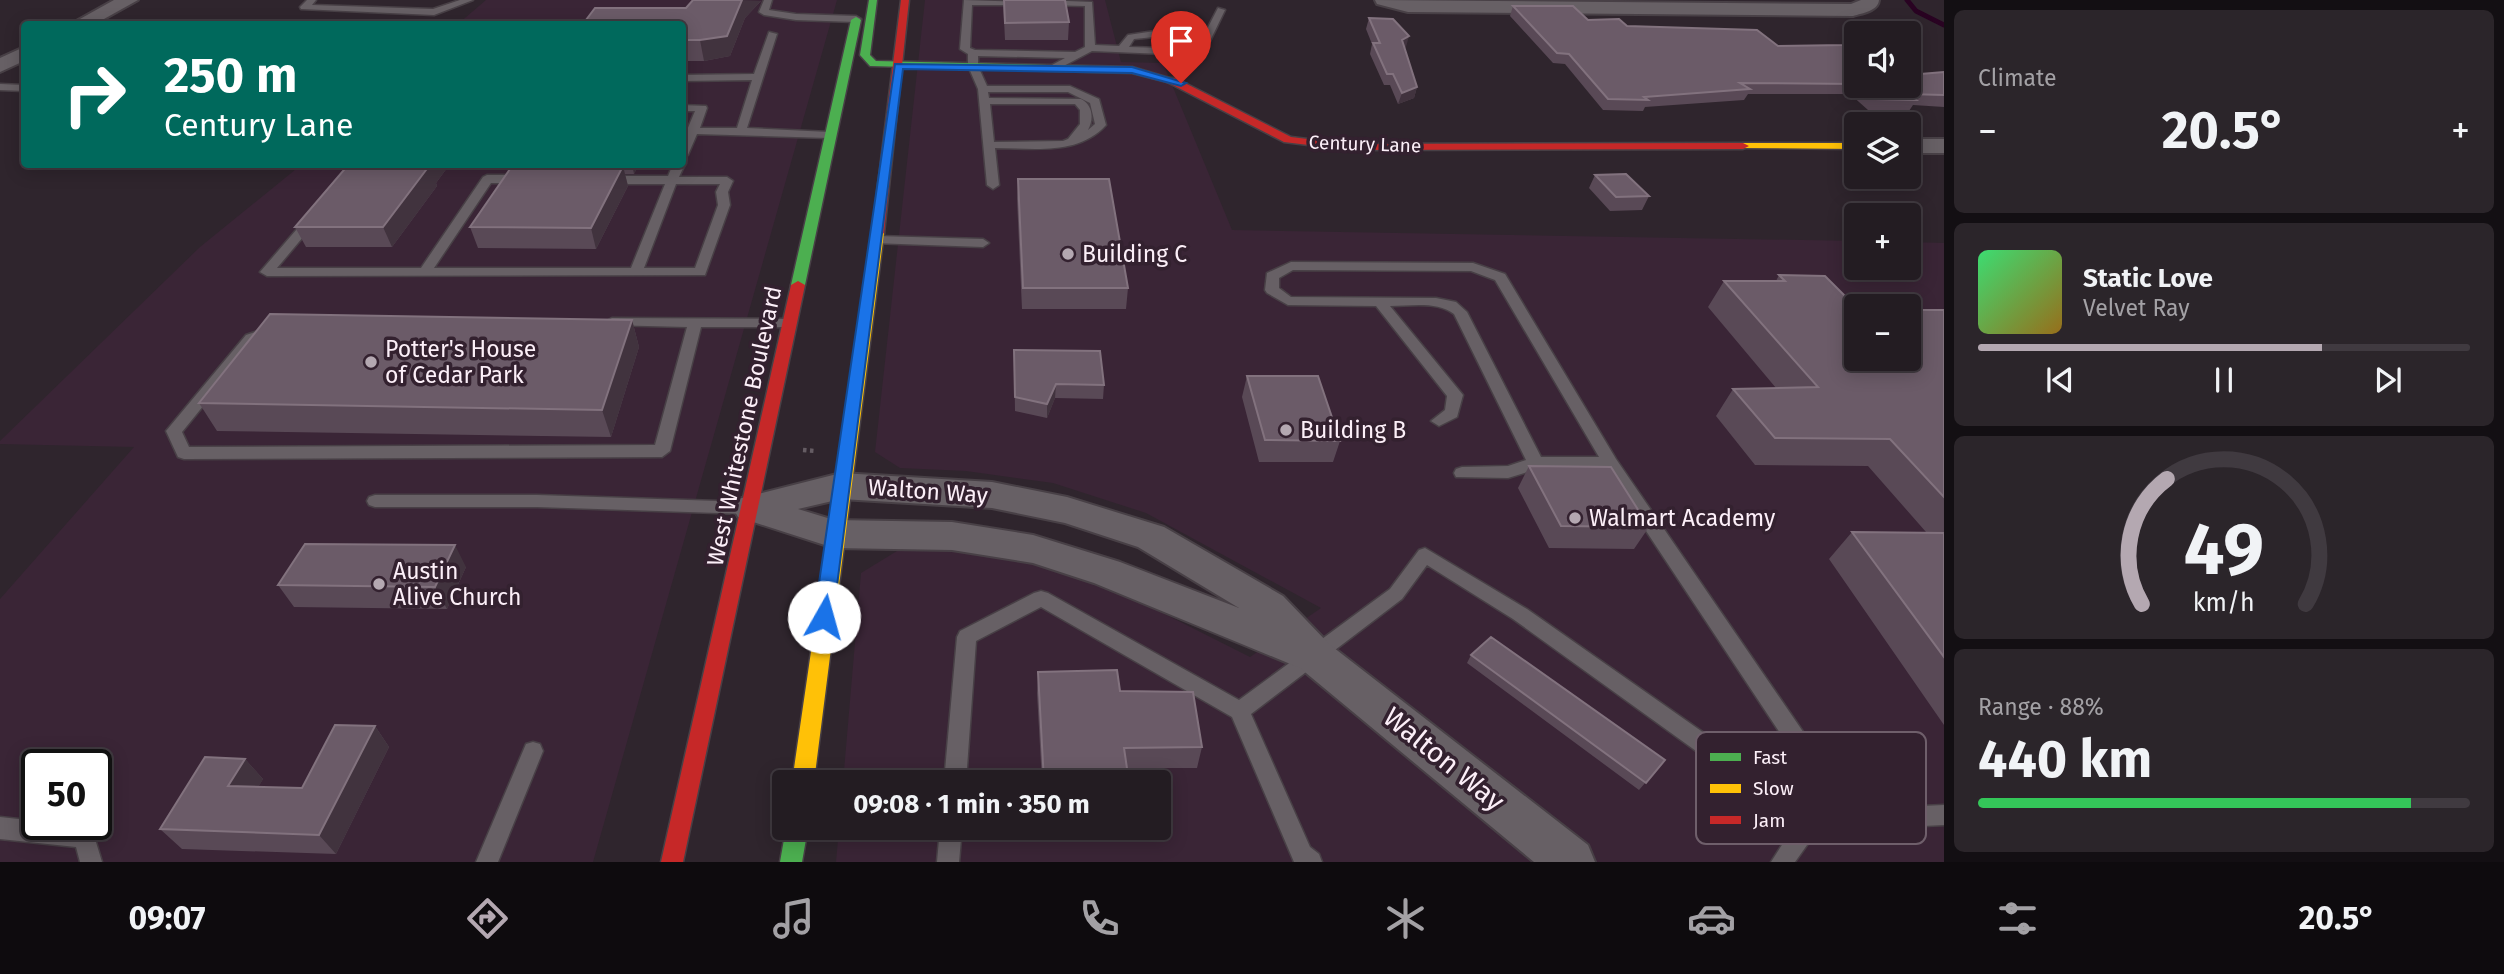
<!DOCTYPE html>
<html lang="en">
<head>
<meta charset="utf-8">
<style>
	body { margin:0; font-family:"Fira Sans",sans-serif; background:#2b252a; color:#f1f3f6; height:100vh; display:flex; flex-direction:column; font-size:26px; white-space:nowrap }
	* { box-sizing:border-box; margin:0 }
	p { font-size:23px; color:#a3a1a5 }
	.icon { flex:none; width:38px; height:38px; fill:none; stroke:currentColor; stroke-width:2; stroke-linecap:round; stroke-linejoin:round }
	.map { position:relative; flex:1; overflow:hidden }
	.details { display:flex; flex-direction:column; gap:10px; padding:10px; background:#130f13; width:560px }
	.details>* { flex:none }
	.banner { position:absolute; left:21px; top:21px; width:665px; height:147px; border-radius:7px; box-shadow:0 4px 18px #0003,0 0 0 2px #403a40; background:#00695c; color:#fff; overflow:hidden }
	.tools { position:absolute; left:1844px; top:21px; display:grid; gap:14px }
	.tools a { display:grid; place-items:center; width:77px; height:77px; border-radius:7px; background:#231c22; box-shadow:0 4px 18px #0003,0 0 0 2px #403a40; font-size:35px }
	.speed { position:absolute; left:21px; top:749px; display:flex; gap:14px; font-size:35px; font-weight:700; text-align:center }
	.speed>* { display:grid; place-content:center; width:91px; height:91px; border-radius:50%; background:#231c22; box-shadow:0 4px 18px #0003,0 0 0 2px #403a40; line-height:1 }
	.speed .limit { border:4px solid #111; border-radius:10px; background:#fff; color:#111 }
	.pin { position:absolute; display:grid; place-items:center; width:60px; height:60px; color:#fff; margin:-72px -30px; border-radius:50% 50% 50% 0; rotate:-45deg; box-shadow:0 0 7px #0007 }
	.pin .icon { rotate:45deg }
	.me { position:absolute; width:77px; margin:-38px; rotate:7deg; stroke-linejoin:round; filter:drop-shadow(0 0 5px #0008) }
	.turn { display:flex; align-items:center; gap:24px; height:147px; padding:0 28px; font-size:32px }
	.turn .icon { width:91px; height:91px; stroke-width:2.5 }
	.turn b { display:block; font-size:49px; line-height:60px }
	.big { font-size:52px; font-weight:700; line-height:1.1 }
	.details .card { flex:1; display:flex; flex-direction:column; justify-content:center; gap:10px; min-width:0; padding:0 24px; border-radius:10px; background:#2b252a }
	.details .dial { align-items:center; gap:0 }
	.dial svg { height:182px; overflow:visible; fill:none; stroke:#403a40; stroke-width:7; stroke-linecap:round; text-anchor:middle }
	.dial text { fill:#f1f3f6; stroke:none }
	.song { display:flex; align-items:center; gap:21px }
	.cover { width:84px; height:84px; border-radius:10px; background:linear-gradient(135deg,hsl(140 70% 55%),hsl(40 70% 35%)) }
	.played { height:7px; border-radius:4px; background:linear-gradient(90deg,#b4a8b1 70%,#403a40 70%) }
	.keys { display:flex; justify-content:space-around; direction:ltr }
	.heat { display:flex; justify-content:space-between; align-items:center; font-size:38px; direction:ltr }
	.charge { height:10px; border-radius:5px; background:linear-gradient(90deg,#34c759 88%,#403a40 0) }
	.trip { position:absolute; left:772px; top:770px; width:399px; height:70px; border-radius:7px; background:#231c22; box-shadow:0 4px 18px #0003,0 0 0 2px #403a40; font-weight:700; line-height:70px; text-align:center }
	.dock { display:flex; height:112px; justify-content:space-around; align-items:center; background:#0e0b0e; color:#a3a1a5 }
	.dock .icon { width:49px; height:49px }
	.dock .active { color:#b4a8b1 }
	.dock b { font-size:32px; color:#f1f3f6 }
	main { display:flex; flex:1; min-height:0 }
	.map>svg:first-child { display:block }
</style>
</head>
<body>
<main>
<div class="map">
<svg width="1944" height="862" viewBox="0 0 1944 862">
	<rect width="100%" height="100%" fill="#2f252d"/>
	<path fill="#3a2536" fill-rule="evenodd" d="M486 0H837L593 862H0V599L134 447 0 444V441L200 247 301 165 682 164V24H458ZM37 765H96V824H37Z
		M925 0H1105L1121 62 1163 63 1232 230 1857 241V268H1909V242L1944 243V862H836L839 828H1158V782H843L861 573 897 551 945 549 1026 561 1127 595 1250 657 1321 608 1146 513 1053 483 966 471 900 468 875 452ZM1857 306H1909V359H1857Z"/>
	<g fill="none" stroke-linecap="round" stroke-linejoin="round">
		<path stroke="#290322" stroke-width="5" d="M1907 0 1916 11 1944 25"/>
		<g stroke="#484046" stroke-width="3">
			<path id="lane" d="M307 0H316L312 5 433 9 460 0H473L434 15 301 9 300 7Z
				M764 0H772L769 10 796 14 856 16 861 19 856 22 796 20 764 15 759 12Z
				M964 0 1026 2 1022 5H972L970 48 975 50 1075 52 1085 47V6L1045 5 1041 2 1042 0 1092 2 1095 45 1119 46 1128 35 1155 31 1186 42 1203 37 1218 8 1225 10 1210 41 1163 54 1092 51 1056 70 1052 69V65L1065 58 978 56V66L987 86H1070L1099 99 1106 125C1078 156 1033 148 995 148L999 185 993 189 987 185 978 89 968 66V54L960 49ZM1154 37 1176 45 1163 48 1129 47 1134 39ZM988 92H1068L1090 103 1095 124 1088 130C1094 119 1093 105 1081 99L989 98ZM990 104H1075L1080 110V124L1068 139 1063 141 994 142Z
				M769 32 777 34 747 128 829 132 834 135 829 138 697 134 688 155 682 158V142L695 111H682V105L706 106 707 108 700 128H737L752 80 682 81V75L754 74Z
				M0 84 24 85V91L0 90Z
				M682 161 685 164 679 177H727L733 181 728 192 730 205 705 275 267 276 260 272 309 215 313 214 319 218 277 268H421L483 177 487 175H524L530 179 524 183H491L434 268H631L665 184H606L600 180 606 176H668L673 164H682ZM676 184H720L716 192 718 205 695 268H644Z
				M877 236 983 239 989 243 983 247 873 243 871 240Z
				M1291 262 1473 263 1505 274 1616 459 1856 809 1944 805V825L1817 831 1795 862H1771L1796 823 1513 619 1427 565 1402 599 1251 714 1310 847 1319 854 1322 862H1294L1232 717 1041 607 976 641 966 782H944L957 637 960 631 1034 593 1041 591 1048 593 1239 700 1390 589 1419 550 1425 548 1527 609 1814 810H1831L1605 469H1537L1508 478 1456 477 1454 473 1456 469 1462 467 1508 466 1526 460 1454 314C1437 301 1411 306 1390 306L1463 395 1457 417 1439 426 1431 421 1445 410 1447 396 1376 306 1288 305 1267 293 1265 290 1267 273ZM1293 270 1471 271 1495 280 1599 457H1541L1467 312 1456 302 1436 298 1291 297 1279 288V278Z
				M612 318 788 319 795 323 788 327H701L670 451 662 457 184 459 178 457 166 431 246 335 270 327 275 328 277 331 256 341 182 432 189 447 655 445 687 327 607 325 605 322Z
				M375 495H537L748 502 754 504 756 508 754 512 748 514 537 507H375L369 505 367 501 369 497Z
				M533 742 540 744 543 751 498 862H476L526 744Z
				M0 817 37 821V824H65L92 829 102 862H80L76 847 0 839Z
				M940 828H962L959 862H937Z"/>
		</g>
		<g stroke="#484046" stroke-width="4">
			<path id="street" d="M114 0H138L95 24H71Z
				M1375 0 1851 4 1861 0H1879C1878 11 1863 13 1853 16L1408 12 1377 4Z
				M24 47V61L0 72V58Z
				M1909 139H1944V153H1909Z
				M841 473 992 482 1067 497 1164 527 1283 596 1329 644 1588 845 1595 862H1534L1300 668 1094 583 1033 563 952 550 834 548 738 517 733 508 738 499ZM841 499 992 508 1065 523 1138 547 1239 608 1120 562 1033 535 952 522 834 520 798 509Z"/>
		</g>
		<g stroke="#484046" stroke-width="3">
			<path id="fast" d="M869 0H877L870 55 876 61 1132 67 1176 80 1171 83 1132 73 870 66 860 55Z
				M856 17 861 20 805 285 798 289 791 285 851 20Z
				M786 828H808L802 862H780Z"/>
		</g>
		<g stroke="#484046" stroke-width="3">
			<path id="slow" d="M1743 143H1857V149L1739 148 1737 146Z
				M878 229 884 233 814 782H792L872 233Z"/>
		</g>
		<g stroke="#484046" stroke-width="3">
			<path id="jam" d="M901 0H909L884 233 878 237 872 233Z
				M1167 78H1175L1291 137 1349 144 1743 143 1749 146 1743 149 1349 150 1284 142 1167 82Z
				M798 281 805 285 683 862H661L791 285Z"/>
		</g>
		<path stroke="#655c63" stroke-width="4.5" stroke-dasharray="3.5 3.5" stroke-linecap="butt" d="M803 450 815 451"/>
		<use href="#lane" fill="#676065" fill-rule="evenodd"/>
		<use href="#street" fill="#676065" fill-rule="evenodd"/>
		<use href="#fast" fill="#4caf50" fill-rule="evenodd"/>
		<use href="#slow" fill="#ffc107" fill-rule="evenodd"/>
		<use href="#jam" fill="#c62828" fill-rule="evenodd"/>
	</g>
	<path fill="#594956" d="M1003 0H1065L1069 22 1068 40H1005Z
		M761 1 745 18 730 56 704 61H682V24Z
		M1513 6 1627 26 1778 46 1844 45 1853 29 1859 30 1864 22 1886 26 1857 33V86H1909L1944 72V107L1913 105 1909 111 1868 110 1850 94H1748L1744 100 1645 107 1643 111 1603 110 1565 64 1553 63 1510 16Z
		M1369 18 1406 47 1404 48 1417 87 1414 98 1398 104 1390 85H1384L1370 54 1372 44 1366 29Z
		M349 164H450L436 183 437 186 392 247H306L295 227Z
		M523 164H639L634 174H625L628 186 596 249 478 248 470 227 523 166Z
		M1595 175 1649 196 1642 210 1610 211 1589 188Z
		M1018 179 1128 288 1126 309H1022L1017 199Z
		M1779 275 1857 359 1944 310V725L1829 559 1852 532H1926L1868 466 1755 465 1716 416 1733 389 1776 388 1708 307 1724 281H1776Z
		M632 320 639 347 611 437 217 431 199 403Z
		M1014 350 1104 385 1103 399 1055 398 1047 418 1015 411Z
		M1247 376 1340 441 1333 462H1259L1242 397Z
		M1529 466 1649 527 1634 549 1549 548 1518 488Z
		M466 567 447 609 294 607 278 585Z
		M1471 655 1665 760 1639 790 1467 663Z
		M1038 672 1120 691 1202 747 1197 768H1127L1129 782H1042L1037 693Z
		M375 726 389 747 336 854 182 849 160 829 245 759 263 779 258 787 302 788Z"/>
	<path fill="#41333e" d="M742 0 761 1 745 18 730 56 704 61 700 40Z
		M1409 36 1406 47 1399 51 1402 40Z
		M1417 87 1414 98 1398 104 1402 93Z
		M427 164H450L436 183 437 186 392 247 383 227Z
		M632 164H639L634 174Z
		M623 166 628 186 596 249 591 228Z
		M632 320 639 347 611 437 602 410Z
		M1056 384 1055 398 1047 418V404Z
		M455 545 466 567 447 609 435 587Z
		M375 726 389 747 336 854 319 835Z
		M245 759 263 779 247 806 228 786Z"/>
	<path fill="#6b5b68" stroke="#82727e" stroke-width="2" d="M693 0H742L727 36 700 40H682V24H583L595 8H686Z
		M1004 0H1065L1069 22 1005 23Z
		M1513 6H1573L1588 20 1619 19 1627 26 1757 30 1778 46 1845 45 1853 29 1860 30 1864 22 1886 26 1884 33H1857V84L1740 83 1750 89 1644 97 1648 100 1608 99 1569 54 1557 53Z
		M1369 18 1393 19 1409 36 1402 40 1417 87 1402 93 1393 74H1387L1373 43H1380Z
		M1944 72V95L1908 94 1916 100 1875 99 1859 86H1909V75Z
		M349 164H427L426 166H429L383 227H295Z
		M512 166H623L591 228 470 227Z
		M1626 174 1649 196 1616 197 1595 175Z
		M1018 179H1109L1128 288H1023Z
		M1779 275 1825 276 1857 308V359H1909V310H1944V497L1890 439 1775 438 1733 389 1818 387 1724 281H1785Z
		M270 314 632 320 602 410 199 403Z
		M1014 350 1100 351 1104 385 1056 384 1047 404 1015 397Z
		M1247 376H1318L1340 441 1265 440Z
		M1529 466 1611 467 1649 527 1561 526Z
		M1852 532 1944 533V657Z
		M305 544 455 545 435 587 278 585Z
		M1491 637 1665 760 1646 783 1471 655Z
		M1117 670 1120 691 1193 692 1202 747 1124 748 1129 782H1044L1038 672Z
		M335 725 375 726 319 835 160 829 205 757 245 759 228 786 302 788Z"/>
	<path fill="#1a73e8" stroke="#114b97" stroke-width="2" d="M895 64 1132 67 1186 83 1181 86 1132 73 903 69 833 617 830 622H817L814 617Z"/>
	<g fill="#b4a8b1" stroke="#33212f" stroke-width="2.5">
		<circle cx="1068" cy="254" r="7"/>
		<circle cx="371" cy="362" r="7"/>
		<circle cx="1286" cy="430" r="7"/>
		<circle cx="1575" cy="518" r="7"/>
		<circle cx="379" cy="584" r="7"/>
	</g>
	<g text-anchor="middle" dominant-baseline="central" stroke-width="7" stroke-linejoin="round" paint-order="stroke">
		<g font-size="19" fill="#fceff8" stroke="#33212f">
			<text transform="translate(1365 144) rotate(2)">Century Lane</text>
		</g>
		<g font-size="23" fill="#fceff8" stroke="#33212f" text-anchor="start">
			<text x="1082" y="254">Building C</text>
			<text x="385" y="349">Potter's House<tspan x="385" dy="26">of Cedar Park</tspan></text>
			<text x="1300" y="430">Building B</text>
			<text x="1589" y="518">Walmart Academy</text>
			<text x="393" y="571">Austin<tspan x="393" dy="26">Alive Church</tspan></text>
		</g>
		<g font-size="23" fill="#fceff8" stroke="#33212f">
			<text transform="translate(744 426) rotate(-78)">West Whitestone Boulevard</text>
			<text transform="translate(928 491) rotate(4)">Walton Way</text>
		</g>
		<g font-size="28" fill="#fceff8" stroke="#33212f">
			<text transform="translate(1444 759) rotate(39)">Walton Way</text>
		</g>
	</g>
	<rect x="1696" y="732" width="230" height="112" rx="10" fill="#33212f" stroke="#6f5f6b" stroke-width="2"/>
	<rect x="1710" y="753" width="31" height="8" fill="#4caf50"/>
	<rect x="1710" y="784" width="31" height="9" fill="#ffc107"/>
	<rect x="1710" y="816" width="31" height="8" fill="#c62828"/>
	<g font-size="19" fill="#fceff8">
		<text x="1753" y="764">Fast</text>
		<text x="1753" y="795">Slow</text>
		<text x="1753" y="827">Jam</text>
	</g>
</svg>
<div class="tools">
<a><svg class="icon" aria-label="sound" viewBox="0 0 24 24"><path d="M4 9h4l5-4v14l-5-4H4zM17 9q2 3 0 6"/></svg></a>
<a><svg class="icon" aria-label="layers" viewBox="0 0 24 24"><path d="M12 4l9 5-9 5-9-5zM3 14l9 5 9-5"/></svg></a>
<a>+</a>
<a>−</a>
</div>
<div class="speed"><div class="limit">50</div></div>
<div class="pin" style="left:1181px;top:83px;background:#d93025"><svg class="icon" aria-label="arrive" viewBox="0 0 24 24"><path d="M6 21V4h12l-3 4 3 4H6"/></svg></div>
<svg class="me" style="left:824px;top:617px" viewBox="-20 -20 40 40"><circle r="19" fill="#fff"/><path d="M0-13L10 11 0 6-10 11z" fill="#1a73e8"/></svg>
<div class="trip">09:08 · 1 min · 350 m</div>
<div class="banner">
<div class="turn"><svg class="icon" aria-label="right" viewBox="0 0 24 24"><path d="M7 20v-9h11M14 6l5 5-5 5"/></svg><div><b>250 m</b>Century Lane</div></div>
</div>
</div>
<section class="details">
<div class="card"><p>Climate</p>
<div class="heat"><a>−</a><b class="big">20.5°</b><a>+</a></div>
</div>
<div class="card">
<div class="song"><i class="cover"></i><div><b>Static Love</b><p>Velvet Ray</p></div></div>
<div class="played"></div>
<div class="keys"><svg class="icon" aria-label="previous" viewBox="0 0 24 24"><path d="M18 5L8 12l10 7zM5 5v14"/></svg><svg class="icon" aria-label="pause" viewBox="0 0 24 24"><path d="M8 5v14M16 5v14"/></svg><svg class="icon" aria-label="next" viewBox="0 0 24 24"><path d="M6 5l10 7-10 7zM19 5v14"/></svg></div>
</div>
<div class="card dial"><svg viewBox="0 0 100 80">
<path d="M14 69A42 42 0 1 1 86 69"/>
<path d="M14 69A42 42 0 0 1 25 14" stroke="#b4a8b1"/>
<text x="50" y="56" font-size="32" font-weight="700">49</text>
<text x="50" y="72" font-size="11">km/h</text>
</svg></div>
<div class="card"><p>Range · 88%</p><b class="big">440 km</b><div class="charge"></div></div>
</section>
</main>
<nav class="dock">
<b>09:07</b>
<svg class="icon active" aria-label="directions" viewBox="0 0 24 24"><path d="M12 3l9 9-9 9-9-9zM9 14v-3h6M13 9l2 2-2 2"/></svg>
<svg class="icon" aria-label="music" viewBox="0 0 24 24"><path d="M9 18V5l10-2v13"/><circle cx="6" cy="18" r="3"/><circle cx="16" cy="16" r="3"/></svg>
<svg class="icon" aria-label="phone" viewBox="0 0 24 24"><path d="M5 4h4l2 5-3 2q2 4 5 5l2-3 5 2v4C11 20 4 13 5 4z"/></svg>
<svg class="icon" aria-label="climate" viewBox="0 0 24 24"><path d="M12 3v18M4 7l16 10M4 17L20 7"/></svg>
<svg class="icon" aria-label="car" viewBox="0 0 24 24"><path d="M5 17H2v-5l4-1 3-4h7l3 4 3 1v5h-3M9 17h6M6 11h13"/><circle cx="7" cy="17" r="2"/><circle cx="17" cy="17" r="2"/></svg>
<svg class="icon" aria-label="filters" viewBox="0 0 24 24"><path d="M4 7h16M4 17h16"/><circle cx="9" cy="7" r="2"/><circle cx="15" cy="17" r="2"/></svg>
<b>20.5°</b>
</nav>
</body>
</html>
